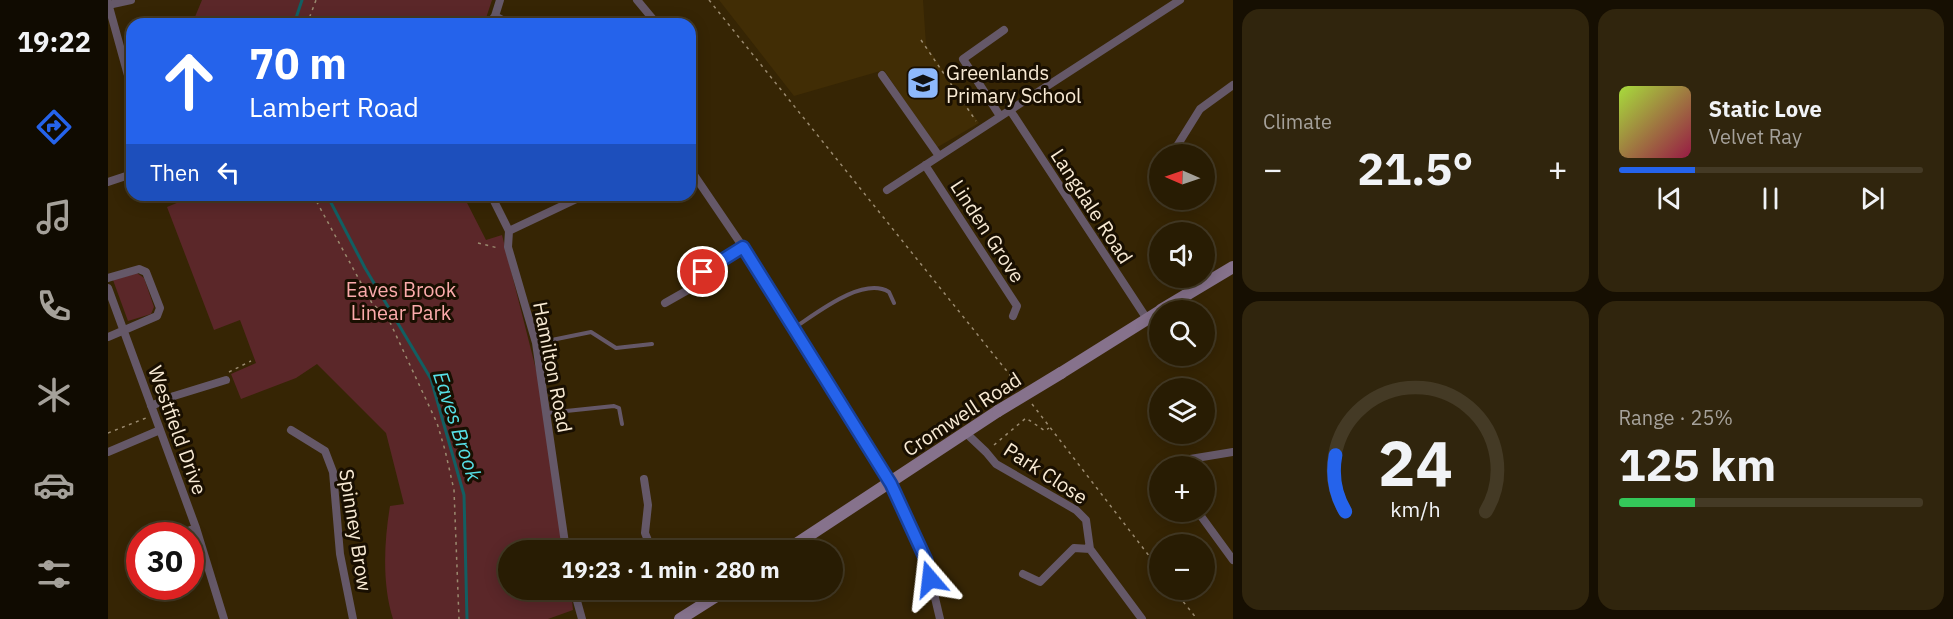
<!DOCTYPE html>
<html lang="en">
<head>
<meta charset="utf-8">
<style>
	body { margin:0; font-family:"IBM Plex Sans",sans-serif; background:#30250d; color:#f1f3f6; height:100vh; display:flex; flex-direction:column; font-size:22px; white-space:nowrap }
	* { box-sizing:border-box; margin:0 }
	p { font-size:20px; color:#a5a19a }
	.icon { flex:none; width:33px; height:33px; fill:none; stroke:currentColor; stroke-width:2; stroke-linecap:round; stroke-linejoin:round }
	.map { position:relative; flex:1; overflow:hidden }
	.side { display:flex; flex-direction:column; gap:9px; padding:9px; background:#160f02; width:720px }
	.side>* { flex:none }
	.guide { position:absolute; left:18px; top:18px; width:570px; height:183px; border-radius:18px; box-shadow:0 3px 15px #0003,0 0 0 2px #443a25; background:#2563eb; color:#fff; overflow:hidden }
	.needle { width:39px; rotate:272deg }
	.buttons { position:absolute; left:1041px; top:144px; display:grid; gap:12px }
	.buttons a { display:grid; place-items:center; width:66px; height:66px; border-radius:50%; background:#281c03; box-shadow:0 3px 15px #0003,0 0 0 2px #443a25; font-size:30px }
	.speed { position:absolute; left:18px; top:522px; display:flex; gap:12px; font-size:30px; font-weight:700; text-align:center }
	.speed>* { display:grid; place-content:center; width:78px; height:78px; border-radius:50%; background:#281c03; box-shadow:0 3px 15px #0003,0 0 0 2px #443a25; line-height:1 }
	.speed .limit { border:9px solid #d22; background:#fff; color:#111 }
	.pin { position:absolute; display:grid; place-items:center; width:51px; height:51px; color:#fff; margin:-26px; border:3px solid #fff; border-radius:50%; box-shadow:0 2px 6px #0007 }
	.me { position:absolute; width:66px; margin:-33px; rotate:343deg; stroke-linejoin:round; filter:drop-shadow(0 0 4px #0008) }
	.turn { display:flex; align-items:center; gap:21px; height:126px; padding:0 24px; font-size:27px }
	.turn .icon { width:78px; height:78px; stroke-width:2.5 }
	.turn b { display:block; font-size:42px; line-height:51px }
	.then { display:flex; align-items:center; height:57px; padding:0 24px; background:#0003; gap:12px; font-size:22px }
	.big { font-size:45px; font-weight:700; line-height:1.1 }
	.side .widget { flex:1; display:flex; flex-direction:column; justify-content:center; gap:9px; min-width:0; padding:0 21px; border-radius:18px; background:#30250d }
	.side .dial { align-items:center; gap:0 }
	.dial svg { height:156px; overflow:visible; fill:none; stroke:#443a25; stroke-width:7; stroke-linecap:round; text-anchor:middle }
	.dial text { fill:#f1f3f6; stroke:none }
	.song { display:flex; align-items:center; gap:18px }
	.cover { width:72px; height:72px; border-radius:9px; background:linear-gradient(135deg,hsl(80 70% 55%),hsl(340 70% 35%)) }
	.played { height:6px; border-radius:3px; background:linear-gradient(90deg,#2563eb 25%,#443a25 25%) }
	.keys { display:flex; justify-content:space-around; direction:ltr }
	.heat { display:flex; justify-content:space-between; align-items:center; font-size:33px; direction:ltr }
	.charge { height:9px; border-radius:4px; background:linear-gradient(90deg,#34c759 25%,#443a25 0) }
	.side .tiles { flex:1; display:grid; gap:9px; grid-template-columns:repeat(2,1fr) }
	.trip { position:absolute; left:390px; top:540px; width:345px; height:60px; border-radius:30px; background:#281c03; box-shadow:0 3px 15px #0003,0 0 0 2px #443a25; font-weight:700; line-height:60px; text-align:center }
	main { display:flex; flex:1; min-height:0 }
	.tabs { display:flex; flex-direction:column; width:108px; justify-content:space-around; align-items:center; background:#100b01; color:#a5a19a }
	.tabs .icon { width:42px; height:42px }
	.tabs .selected { color:#2563eb }
	.tabs b { font-size:27px; color:#f1f3f6 }
	.map>svg:first-child { display:block }
</style>
</head>
<body>
<main>
<nav class="tabs">
<b>19:22</b>
<svg class="icon selected" aria-label="directions" viewBox="0 0 24 24"><path d="M12 3l9 9-9 9-9-9zM9 14v-3h6M13 9l2 2-2 2"/></svg>
<svg class="icon" aria-label="music" viewBox="0 0 24 24"><path d="M9 18V5l10-2v13"/><circle cx="6" cy="18" r="3"/><circle cx="16" cy="16" r="3"/></svg>
<svg class="icon" aria-label="phone" viewBox="0 0 24 24"><path d="M5 4h4l2 5-3 2q2 4 5 5l2-3 5 2v4C11 20 4 13 5 4z"/></svg>
<svg class="icon" aria-label="climate" viewBox="0 0 24 24"><path d="M12 3v18M4 7l16 10M4 17L20 7"/></svg>
<svg class="icon" aria-label="car" viewBox="0 0 24 24"><path d="M5 17H2v-5l4-1 3-4h7l3 4 3 1v5h-3M9 17h6M6 11h13"/><circle cx="7" cy="17" r="2"/><circle cx="17" cy="17" r="2"/></svg>
<svg class="icon" aria-label="filters" viewBox="0 0 24 24"><path d="M4 7h16M4 17h16"/><circle cx="9" cy="7" r="2"/><circle cx="15" cy="17" r="2"/></svg>
</nav>
<div class="map">
<svg width="1125" height="619" viewBox="0 0 1125 619">
	<rect width="100%" height="100%" fill="#362504"/>
	<path fill="#412d05" d="M611 0H815L818 45 871 123 828 148 776 70 686 96Z"/>
	<path fill="#5b2729" d="M94 0H384L376 24H84Z
		M88 195H355L378 240 394 235 439 413 457 550H400V590H463L465 610 440 619H285C274 584 276 542 282 506L296 504 278 433 209 364 188 378 133 399 123 374 148 363 132 320 106 330 59 207Z
		M29 273 36 278 46 307 43 314 20 321 5 280Z"/>
	<g fill="none" stroke-linecap="round" stroke-linejoin="round">
		<path stroke="#125f62" stroke-width="3" d="M186 24 194 0
			M219 195 257 268 323 379 356 495 359 619"/>
		<path stroke="#9a8a6f" stroke-width="1.5" stroke-dasharray="3 4.5" stroke-linecap="butt" d="M601 0 910 385
			M199 24 208 0
			M813 40 868 121
			M205 195 265 305 276 312 280 318 329 423 337 450 346 490 351 619
			M370 243 390 248
			M121 372 143 361
			M924 404 1052 570
			M0 433 38 418
			M886 445 918 418 937 431 941 428
			M1066 590 1089 619"/>
		<path stroke="#655868" stroke-width="4" d="M686 328C709 313 755 276 781 292L786 303
			M429 343 483 332 508 348 544 344
			M439 413 506 406 511 408 514 424"/>
		<path stroke="#655868" stroke-width="8" d="M529 0 549 24
			M0 3 24 90
			M0 5 23 0
			M387 16 402 24
			M381 24 387 16 392 0
			M774 75 831 156
			M902 110 1039 319
			M892 116 855 59 896 30
			M1064 154 1092 109 1125 85
			M817 165 909 306 905 316
			M582 169 635 247 783 484 818 560 832 619
			M0 182 24 174
			M779 190 1072 0
			M383 195 401 231 400 247 428 343 458 550
			M401 231 477 195
			M0 278 31 269 38 272 52 308 49 316 0 337
			M0 288 88 528 116 619
			M557 303 587 286 595 271 635 247
			M43 406 66 396 118 380
			M183 430 217 451 225 472 232 554 245 619
			M859 434 878 452 888 464 968 510 978 520 982 549 1034 619
			M0 452 52 430
			M1063 466 1070 461 1125 452
			M536 479 540 505 537 533 544 550
			M1090 512 1125 560
			M67 536 88 528
			M31 548H32
			M915 574 932 582 966 548 982 549
			M466 590 474 619"/>
		<path stroke="#86728c" stroke-width="12" d="M1053 310 1125 267
			M953 373 1052 311
			M679 550 890 411
			M572 619 618 590"/>
		<path stroke="#86728c" stroke-width="12" d="M890 411 953 373"/>
	</g>
	<g fill="none" stroke-linecap="round" stroke-linejoin="round">
		<g stroke="#184099" stroke-width="15">
			<path id="route" d="M595 272 635 247 783 484 818 560 822 579"/>
		</g>
		<use href="#route" stroke="#2563eb" stroke-width="10"/>
	</g>
	<defs>
		<g id="school-square" transform="scale(1.725)"><rect x="-9" y="-9" width="18" height="18" rx="4" fill="#8eb9fc" stroke="#190f01"/><path d="M0-5L7-2L0 1L-7-2ZM-4 1L0 2.5L4 1V4Q0 6-4 4Z" fill="#111"/></g>
	</defs>
	<g fill-rule="evenodd">
		<use href="#school-square" x="815" y="83"/>
	</g>
	<g text-anchor="middle" dominant-baseline="central" stroke-width="6" stroke-linejoin="round" paint-order="stroke">
		<g font-size="20" fill="#f8ead4" stroke="#190f01" text-anchor="start">
			<text x="838" y="72">Greenlands<tspan x="838" dy="23">Primary School</tspan></text>
		</g>
		<g font-size="20" fill="#f8ead4" stroke="#190f01">
			<text transform="translate(984 206) rotate(57)">Langdale Road</text>
			<text transform="translate(880 231) rotate(57)">Linden Grove</text>
			<text transform="translate(445 367) rotate(79)">Hamilton Road</text>
			<text transform="translate(854 414) rotate(-33)">Cromwell Road</text>
			<text transform="translate(70 430) rotate(70)">Westfield Drive</text>
			<text transform="translate(938 473) rotate(33)">Park Close</text>
			<text transform="translate(248 530) rotate(81)">Spinney Brow</text>
		</g>
		<g font-size="20" fill="#fbabab" stroke="#190f01">
			<text x="293" y="289">Eaves Brook<tspan x="293" dy="23">Linear Park</tspan></text>
		</g>
		<g font-size="21" font-style="italic" fill="#56dfe5" stroke="#190f01">
			<text transform="translate(350 426) rotate(72)">Eaves Brook</text>
		</g>
	</g>
</svg>
<div class="buttons">
<a><svg class="needle" viewBox="-14 -14 28 28"><path d="M0-13l5 13h-10z" fill="#e53935"/><path d="M0 13l5-13h-10z" fill="#a5a19a"/></svg></a>
<a><svg class="icon" aria-label="sound" viewBox="0 0 24 24"><path d="M4 9h4l5-4v14l-5-4H4zM17 9q2 3 0 6"/></svg></a>
<a><svg class="icon" aria-label="search" viewBox="0 0 24 24"><circle cx="10" cy="10" r="6"/><path d="M15 15l6 6"/></svg></a>
<a><svg class="icon" aria-label="layers" viewBox="0 0 24 24"><path d="M12 4l9 5-9 5-9-5zM3 14l9 5 9-5"/></svg></a>
<a>+</a>
<a>−</a>
</div>
<div class="speed"><div class="limit">30</div></div>
<div class="pin" style="left:595px;top:272px;background:#d93025"><svg class="icon" aria-label="arrive" viewBox="0 0 24 24"><path d="M6 21V4h12l-3 4 3 4H6"/></svg></div>
<svg class="me" style="left:822px;top:579px" viewBox="-20 -20 40 40"><path d="M0-17L14 15 0 8-14 15z" fill="#2563eb" stroke="#fff" stroke-width="4"/></svg>
<div class="trip">19:23 · 1 min · 280 m</div>
<div class="guide">
<div class="turn"><svg class="icon" aria-label="ahead" viewBox="0 0 24 24"><path d="M12 20V5M6 11l6-6 6 6"/></svg><div><b>70 m</b>Lambert Road</div></div>
<div class="then">Then<svg class="icon" aria-label="left" viewBox="0 0 24 24"><path d="M17 20v-9H6M10 6l-5 5 5 5"/></svg></div>
</div>
</div>
<section class="side">
<div class="tiles">
<div class="widget"><p>Climate</p>
<div class="heat"><a>−</a><b class="big">21.5°</b><a>+</a></div>
</div>
<div class="widget">
<div class="song"><i class="cover"></i><div><b>Static Love</b><p>Velvet Ray</p></div></div>
<div class="played"></div>
<div class="keys"><svg class="icon" aria-label="previous" viewBox="0 0 24 24"><path d="M18 5L8 12l10 7zM5 5v14"/></svg><svg class="icon" aria-label="pause" viewBox="0 0 24 24"><path d="M8 5v14M16 5v14"/></svg><svg class="icon" aria-label="next" viewBox="0 0 24 24"><path d="M6 5l10 7-10 7zM19 5v14"/></svg></div>
</div>
<div class="widget dial"><svg viewBox="0 0 100 80">
<path d="M14 69A42 42 0 1 1 86 69"/>
<path d="M14 69A42 42 0 0 1 9 40" stroke="#2563eb"/>
<text x="50" y="56" font-size="32" font-weight="700">24</text>
<text x="50" y="72" font-size="11">km/h</text>
</svg></div>
<div class="widget"><p>Range · 25%</p><b class="big">125 km</b><div class="charge"></div></div>
</div>
</section>
</main>
</body>
</html>
